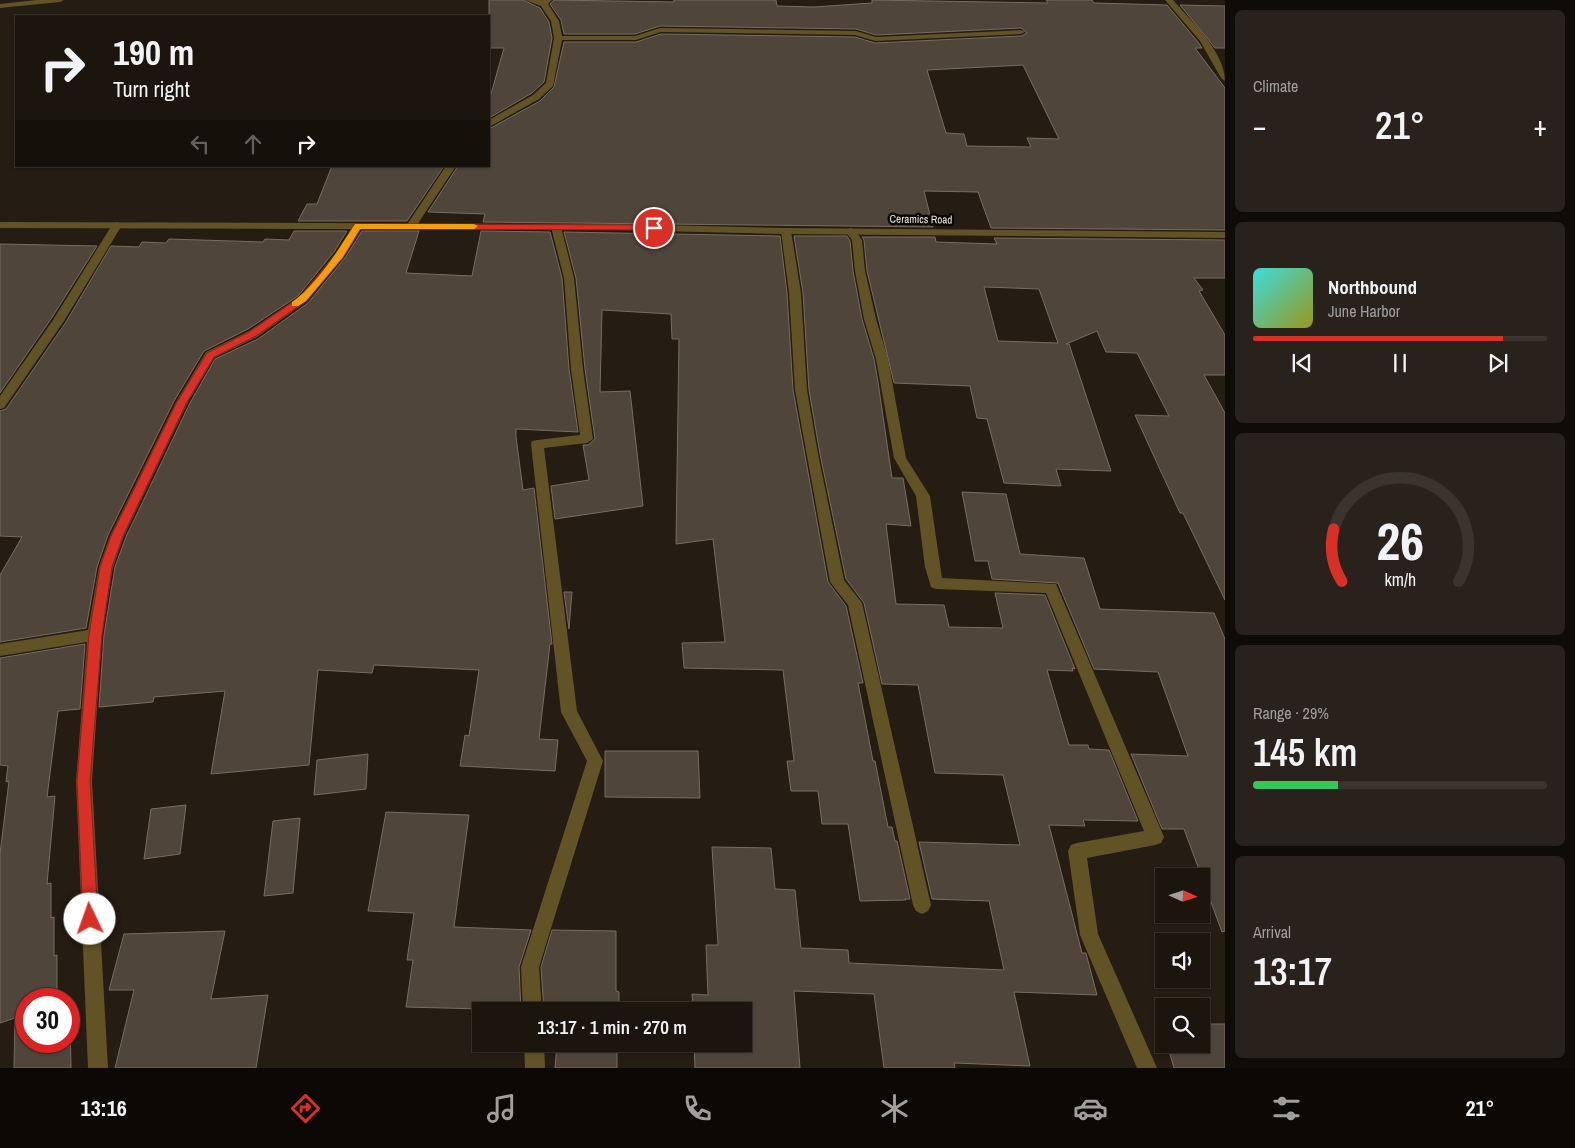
<!DOCTYPE html>
<html lang="en">
<head>
<meta charset="utf-8">
<style>
	body { margin:0; font-family:"Archivo Narrow",sans-serif; background:#29221c; color:#f1f3f6; height:100vh; display:flex; flex-direction:column; font-size:19px; white-space:nowrap }
	* { box-sizing:border-box; margin:0 }
	p { font-size:16px; color:#a09f9e }
	.icon { flex:none; width:28px; height:28px; fill:none; stroke:currentColor; stroke-width:2; stroke-linecap:round; stroke-linejoin:round }
	.map { position:relative; flex:1; overflow:hidden }
	.drawer { display:flex; flex-direction:column; gap:10px; padding:10px; background:#0f0c08; width:350px }
	.drawer>* { flex:none }
	.guide { position:absolute; left:15px; top:15px; width:475px; height:152px; border-radius:0px; box-shadow:0 1px 4px #0004,0 0 0 1px #3a342e; background:#1c150e; color:#f1f3f6; overflow:hidden }
	.needle { width:32px; rotate:93deg }
	.tools { position:absolute; left:1155px; top:868px; display:grid; gap:10px }
	.tools a { display:grid; place-items:center; width:55px; height:55px; border-radius:0px; background:#1c150e; box-shadow:0 1px 4px #0004,0 0 0 1px #3a342e; font-size:25px }
	.speed { position:absolute; left:15px; top:988px; display:flex; gap:10px; font-size:25px; font-weight:700; text-align:center }
	.speed>* { display:grid; place-content:center; width:65px; height:65px; border-radius:50%; background:#1c150e; box-shadow:0 1px 4px #0004,0 0 0 1px #3a342e; line-height:1 }
	.speed .limit { border:8px solid #d22; background:#fff; color:#111 }
	.pin { position:absolute; display:grid; place-items:center; width:42px; height:42px; color:#fff; margin:-21px; border:2px solid #fff; border-radius:50%; box-shadow:0 1px 5px #0007 }
	.me { position:absolute; width:55px; margin:-28px; rotate:357deg; stroke-linejoin:round; filter:drop-shadow(0 0 4px #0008) }
	.turn { display:flex; align-items:center; gap:18px; height:105px; padding:0 15px; font-size:22px }
	.turn .icon { width:65px; height:65px; stroke-width:2.5 }
	.turn b { display:block; font-size:35px; line-height:42px }
	.lanes { display:flex; align-items:center; height:48px; padding:0 15px; background:#0003; justify-content:center; gap:25px; direction:ltr }
	.lanes .off { opacity:.35 }
	.big { font-size:38px; font-weight:600; line-height:1.1 }
	.drawer .card { flex:1; display:flex; flex-direction:column; justify-content:center; gap:8px; min-width:0; padding:0 18px; border-radius:8px; background:#29221c }
	.drawer .dial { align-items:center; gap:0 }
	.dial svg { height:130px; overflow:visible; fill:none; stroke:#3a342e; stroke-width:7; stroke-linecap:round; text-anchor:middle }
	.dial text { fill:#f1f3f6; stroke:none }
	.song { display:flex; align-items:center; gap:15px }
	.cover { width:60px; height:60px; border-radius:8px; background:linear-gradient(135deg,hsl(180 70% 55%),hsl(60 70% 35%)) }
	.played { height:5px; border-radius:2px; background:linear-gradient(90deg,#d93025 85%,#3a342e 85%) }
	.keys { display:flex; justify-content:space-around; direction:ltr }
	.heat { display:flex; justify-content:space-between; align-items:center; font-size:28px; direction:ltr }
	.charge { height:8px; border-radius:4px; background:linear-gradient(90deg,#34c759 29%,#3a342e 0) }
	.trip { position:absolute; left:472px; top:1002px; width:280px; height:50px; border-radius:0px; background:#1c150e; box-shadow:0 1px 4px #0004,0 0 0 1px #3a342e; font-weight:600; line-height:50px; text-align:center }
	.tabs { display:flex; height:80px; justify-content:space-around; align-items:center; background:#0b0806; color:#a09f9e }
	.tabs .icon { width:35px; height:35px }
	.tabs .selected { color:#d93025 }
	.tabs b { font-size:22px; color:#f1f3f6 }
	main { display:flex; flex:1; min-height:0 }
	.map>svg:first-child { display:block }
</style>
</head>
<body>
<main>
<div class="map">
<svg width="1225" height="1068" viewBox="0 0 1225 1068">
	<rect width="100%" height="100%" fill="#251c13"/>
	<path fill="#4f453b" stroke="#786d63" fill-rule="evenodd" d="M489 0H523L540 8 549 22 552 38 544 82 532 93 489 118V101L504 48H489Z
		M554 0 674 2V0H776L777 6 814 7 872 3V0L1048 3 1046 0H1092L1094 3 1167 5 1198 42 1202 48H1195L1225 88V230L991 228 978 192 924 191 933 227 483 222 485 214 428 212 458 166H489V129L540 101 554 87 564 42H636L661 34 855 37 875 43 1021 36 1027 33 1021 28 876 35 856 29 660 26 635 34H564L561 20 550 4ZM1023 65 1059 139 1027 138 1031 147 967 146 964 134 946 133 927 70Z
		M1180 5 1225 6V48H1215Z
		M332 166H444L407 221H298L307 204H317Z
		M294 231H347L334 252 298 296 248 329 204 351 174 401 108 535 97 567 86 628 0 642V575L22 537 0 536V411L6 409 66 322 111 246 139 247 142 242 166 243 169 239 263 242 265 239 289 240Z
		M362 231H419L406 273 472 276 481 231 550 232 562 278 569 369 578 432 516 429V437L523 490 534 488 552 644H550L539 739 558 740 555 771 460 766 465 735 469 736 479 670 374 665 372 673 318 670 309 765 211 774 225 691 154 697 153 702 99 707 104 635 115 567 126 537 190 403 215 359 258 339 308 303 345 258Z
		M564 232 780 236 787 293 793 390 828 582 846 606 863 683H858L873 761H875L888 827H892L895 841H897L910 899H905L906 900 860 901 848 824H822L818 791H791L787 761H794L783 670 684 668 682 643 725 642 713 539 676 544 679 339H672L671 314 602 310 600 392 630 391 643 506 555 519 551 486 589 480 583 445H588L595 439 585 369 576 278Z
		M794 236H847L850 241 853 271 862 319 874 359 878 382 892 478H903L911 526 886 524 896 604 944 605 949 627 1003 628 995 593 1045 595 1075 669 1072 668 1073 671 1047 670 1069 745H1088L1089 749 1109 750 1138 821 1083 820 1085 826 1049 825 1082 953H1086L1087 957 1097 995 1014 992 1030 1066 954 1063 955 1068H884L874 994 794 991 800 1068H695L694 1044H744V1011H693L692 994 708 995 706 945H718L712 847 771 848 775 889 795 890 801 948 848 950 849 963 1004 970 989 901 932 899 919 842 1020 845 1003 775 935 773 918 685 882 684 864 603 846 579 820 454 809 390 803 293Z
		M862 237H935L936 242 997 244 994 238 1225 240V278H1194L1203 290 1199 291 1225 335V375H1204L1225 413V600L1183 513H1180L1135 415 1169 416 1137 353 1106 352 1097 331 1066 344H1069L1111 471 1056 469 1061 486 1004 483 987 419 977 418 970 386 894 383 867 271 864 240ZM984 287 1039 289 1058 343 998 341Z
		M0 244 97 246 51 319 0 393Z
		M962 492 1006 494 1020 554 1084 558 1100 609 1214 613 1225 639V931L1222 932 1184 829H1162L1131 754 1188 756 1158 672 1094 669 1058 583 992 579 988 561H975Z
		M564 592H572L569 629Z
		M85 644 80 709 58 711 47 797 55 796 47 884 51 883V918L54 917V956L57 955V999H26V1041H69L70 1017 71 1068H14L15 1018 0 1023V854L9 781 6 782 8 766 0 765V658Z
		M605 751H698L700 798 605 797Z
		M368 754 366 789 314 795 317 760Z
		M186 805 180 854 144 859 151 809Z
		M386 812 469 815 454 927 531 930 519 967 521 1010 406 1007 413 960H407L414 913 368 911Z
		M300 818 293 893 264 896 273 821Z
		M552 930 616 931V991L619 992V1011H544L541 967Z
		M225 931 211 999 268 995 256 1068H115L134 990H109L124 934Z
		M1201 1024H1225V1068H1174L1167 1044H1201Z
		M557 1044H617V1068H555Z"/>
	<g fill="none" stroke-linecap="round" stroke-linejoin="round">
		<path fill="#615326" fill-rule="evenodd" d="M37 0H64L60 2 0 8V4Z
			M525 0H552L548 4 559 21 562 36H635L660 28 856 31 876 37 1021 30 1025 32 1021 34 875 41 855 35 661 32 636 40H562L553 86 539 99 489 127V120L533 95 546 83 554 38 551 21 541 6Z
			M1165 0H1173C1191 21 1225 52 1225 81L1221 78 1200 41Z
			M446 166H456L415 228H407L406 226Z
			M117 222 122 225 64 321 4 408 0 409V396L53 320 112 225Z
			M358 223 363 226 344 257 307 301 257 337 214 358 188 402 124 536 113 567 102 635 92 781 108 1068H88L76 781 87 642 0 656V644L88 630 99 567 110 536 176 402 206 352 249 331 299 297 336 253 354 224Z
			M556 224 561 227 574 278 583 369 593 439 587 443 544 448 577 711 603 761 539 967 542 1011H523L521 967 587 761 561 712 531 444 532 441 537 440 580 435 571 369 564 278 551 227Z
			M786 228 791 231 801 293 807 390 818 454 844 580 862 603 931 905 928 911 922 914 916 911 913 905 848 605 830 582 795 390 789 293 781 231Z
			M850 228 854 229 862 240 865 271 876 319 888 359 906 458 930 496 942 578 1056 584 1164 837 1161 843 1155 845 1087 858 1098 934 1157 1068H1137L1080 935 1068 851 1071 845 1077 843 1144 831 1046 593 936 589 931 587 925 567 916 496 894 458 876 359 864 319 855 271 852 240 845 231Z
			M524 1044H544L545 1068H525Z"/>
		<path fill="#615326" fill-rule="evenodd" d="M0 222 616 224 786 228 1225 232V238L786 234 616 230 0 228Z"/>
	</g>
	<path fill="#d93025" stroke="#8d1f18" d="M355 224 654 225 658 228 654 230 360 229 343 257 306 301 256 336 214 357 187 402 123 536 112 567 102 635 90 781 98 919 96 924 90 926 85 924 83 919 77 781 89 635 100 567 111 536 177 402 207 353 249 332 300 297 336 254Z"/>
	<path fill="#f59e0b" d="M355 224H474L478 226 474 229H360L343 257 306 301 298 306H292V302C318 284 338 250 355 224Z"/>
	<g text-anchor="middle" dominant-baseline="central" stroke-width="5" stroke-linejoin="round" paint-order="stroke">
		<g font-size="11" fill="#ece6e0" stroke="#0b0705">
			<text transform="translate(921 219) rotate(1)">Ceramics Road</text>
		</g>
	</g>
</svg>
<div class="tools">
<a><svg class="needle" viewBox="-14 -14 28 28"><path d="M0-13l5 13h-10z" fill="#e53935"/><path d="M0 13l5-13h-10z" fill="#a09f9e"/></svg></a>
<a><svg class="icon" aria-label="sound" viewBox="0 0 24 24"><path d="M4 9h4l5-4v14l-5-4H4zM17 9q2 3 0 6"/></svg></a>
<a><svg class="icon" aria-label="search" viewBox="0 0 24 24"><circle cx="10" cy="10" r="6"/><path d="M15 15l6 6"/></svg></a>
</div>
<div class="speed"><div class="limit">30</div></div>
<div class="pin" style="left:654px;top:228px;background:#d93025"><svg class="icon" aria-label="arrive" viewBox="0 0 24 24"><path d="M6 21V4h12l-3 4 3 4H6"/></svg></div>
<svg class="me" style="left:90px;top:919px" viewBox="-20 -20 40 40"><circle r="19" fill="#fff"/><path d="M0-13L10 11 0 6-10 11z" fill="#d93025"/></svg>
<div class="trip">13:17 · 1 min · 270 m</div>
<div class="guide">
<div class="turn"><svg class="icon" aria-label="right" viewBox="0 0 24 24"><path d="M7 20v-9h11M14 6l5 5-5 5"/></svg><div><b>190 m</b>Turn right</div></div>
<div class="lanes"><svg class="icon off" aria-label="left" viewBox="0 0 24 24"><path d="M17 20v-9H6M10 6l-5 5 5 5"/></svg><svg class="icon off" aria-label="ahead" viewBox="0 0 24 24"><path d="M12 20V5M6 11l6-6 6 6"/></svg><svg class="icon" aria-label="right" viewBox="0 0 24 24"><path d="M7 20v-9h11M14 6l5 5-5 5"/></svg></div>
</div>
</div>
<section class="drawer">
<div class="card"><p>Climate</p>
<div class="heat"><a>−</a><b class="big">21°</b><a>+</a></div>
</div>
<div class="card">
<div class="song"><i class="cover"></i><div><b>Northbound</b><p>June Harbor</p></div></div>
<div class="played"></div>
<div class="keys"><svg class="icon" aria-label="previous" viewBox="0 0 24 24"><path d="M18 5L8 12l10 7zM5 5v14"/></svg><svg class="icon" aria-label="pause" viewBox="0 0 24 24"><path d="M8 5v14M16 5v14"/></svg><svg class="icon" aria-label="next" viewBox="0 0 24 24"><path d="M6 5l10 7-10 7zM19 5v14"/></svg></div>
</div>
<div class="card dial"><svg viewBox="0 0 100 80">
<path d="M14 69A42 42 0 1 1 86 69"/>
<path d="M14 69A42 42 0 0 1 9 37" stroke="#d93025"/>
<text x="50" y="56" font-size="32" font-weight="700">26</text>
<text x="50" y="72" font-size="11">km/h</text>
</svg></div>
<div class="card"><p>Range · 29%</p><b class="big">145 km</b><div class="charge"></div></div>
<div class="card"><p>Arrival</p><b class="big">13:17</b></div>
</section>
</main>
<nav class="tabs">
<b>13:16</b>
<svg class="icon selected" aria-label="directions" viewBox="0 0 24 24"><path d="M12 3l9 9-9 9-9-9zM9 14v-3h6M13 9l2 2-2 2"/></svg>
<svg class="icon" aria-label="music" viewBox="0 0 24 24"><path d="M9 18V5l10-2v13"/><circle cx="6" cy="18" r="3"/><circle cx="16" cy="16" r="3"/></svg>
<svg class="icon" aria-label="phone" viewBox="0 0 24 24"><path d="M5 4h4l2 5-3 2q2 4 5 5l2-3 5 2v4C11 20 4 13 5 4z"/></svg>
<svg class="icon" aria-label="climate" viewBox="0 0 24 24"><path d="M12 3v18M4 7l16 10M4 17L20 7"/></svg>
<svg class="icon" aria-label="car" viewBox="0 0 24 24"><path d="M5 17H2v-5l4-1 3-4h7l3 4 3 1v5h-3M9 17h6M6 11h13"/><circle cx="7" cy="17" r="2"/><circle cx="17" cy="17" r="2"/></svg>
<svg class="icon" aria-label="filters" viewBox="0 0 24 24"><path d="M4 7h16M4 17h16"/><circle cx="9" cy="7" r="2"/><circle cx="15" cy="17" r="2"/></svg>
<b>21°</b>
</nav>
</body>
</html>
